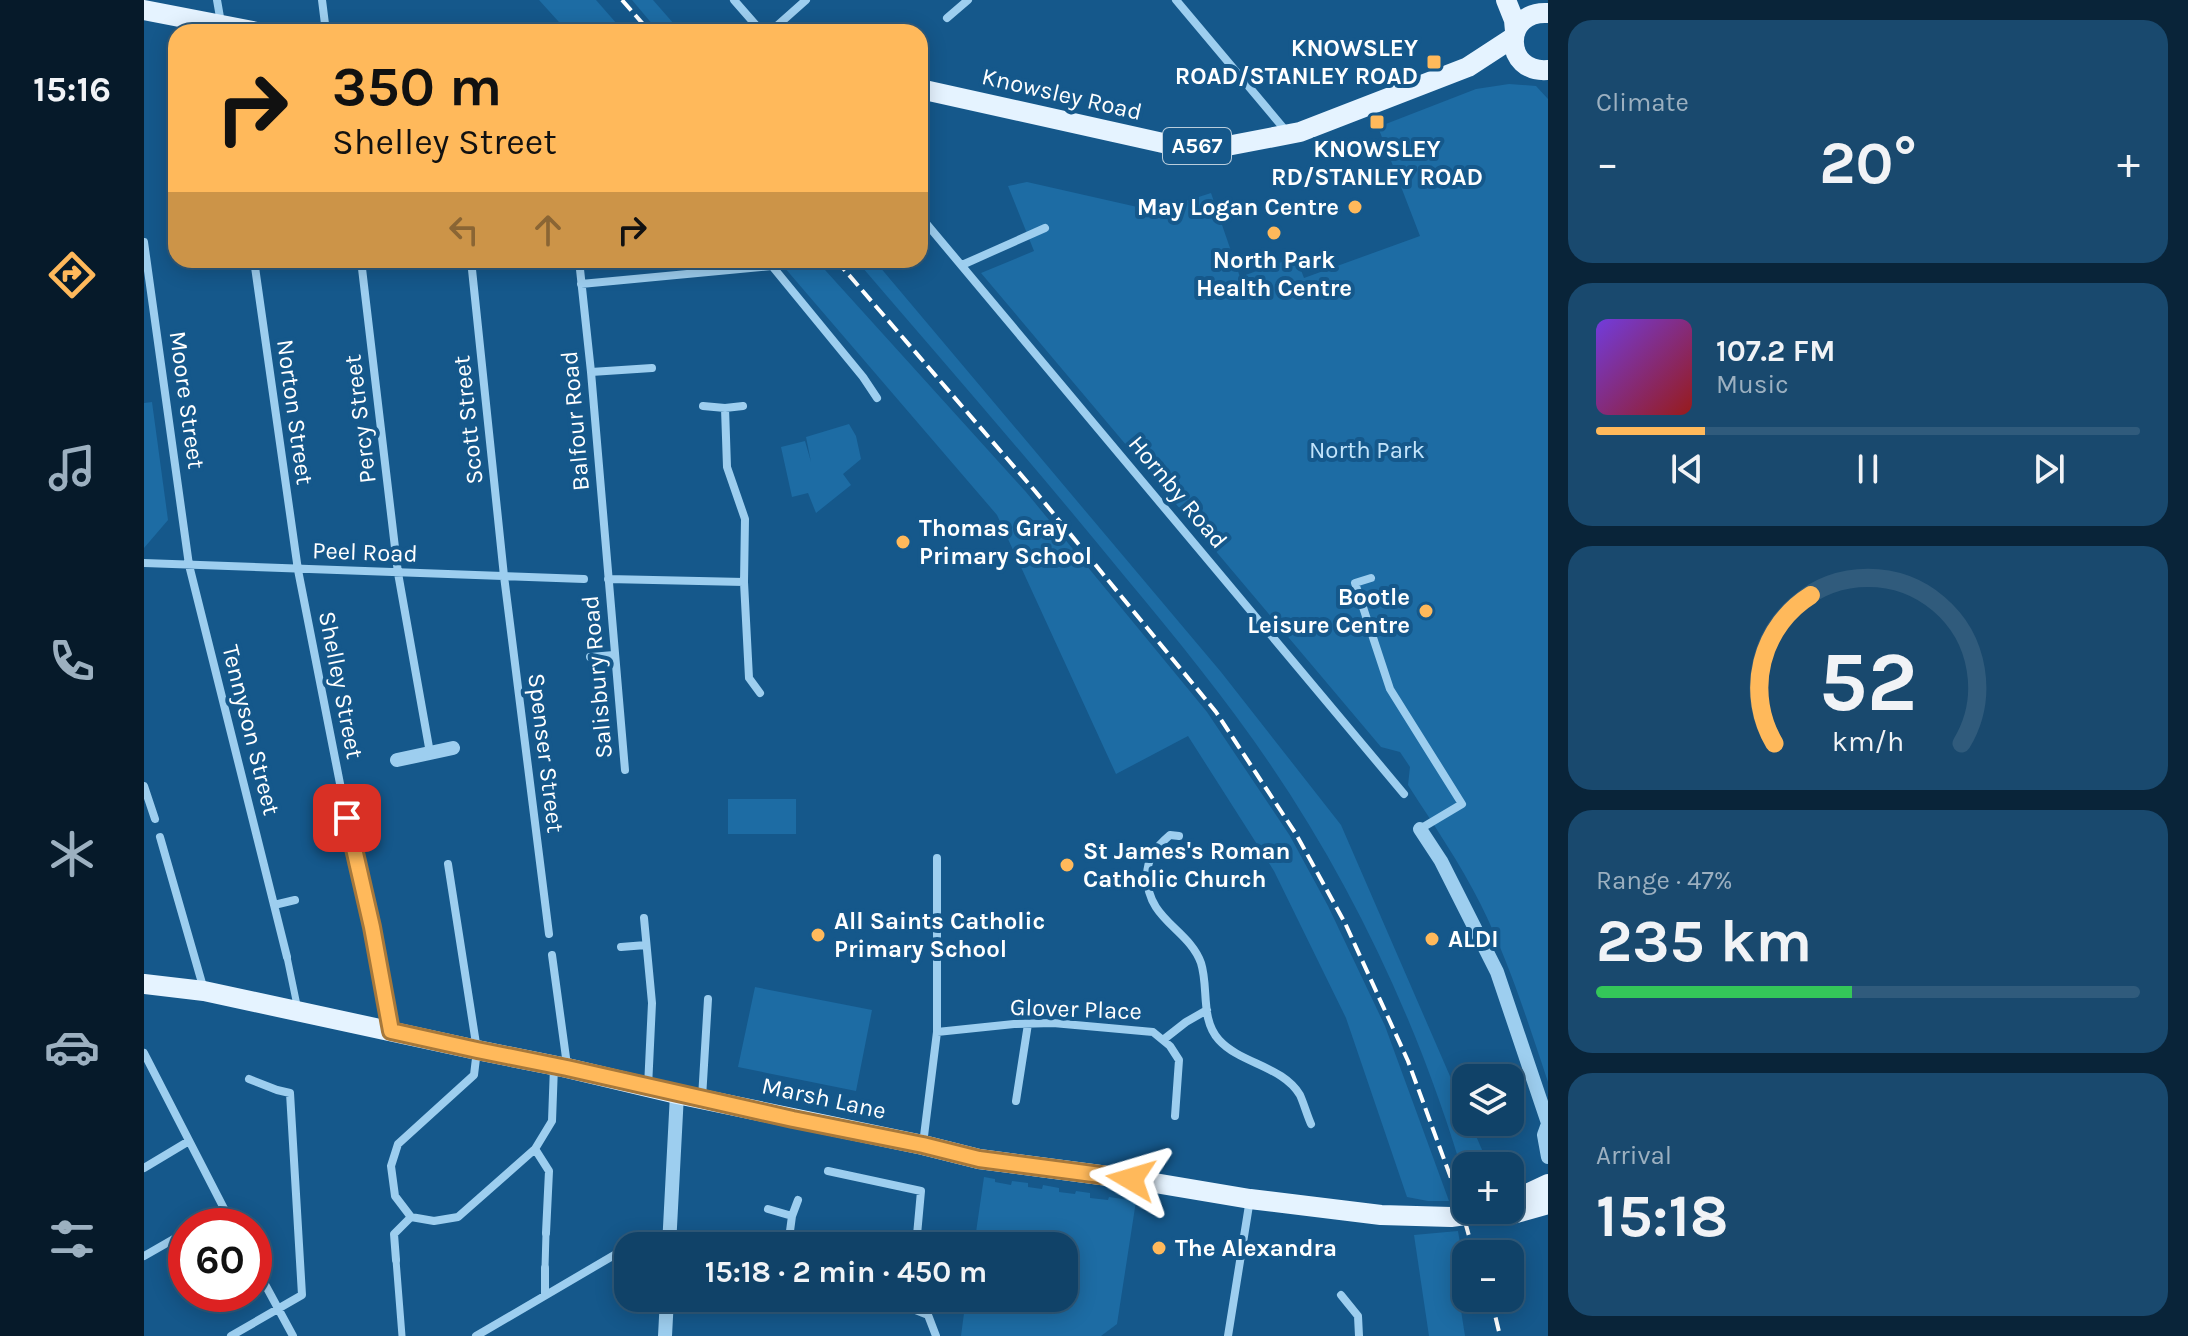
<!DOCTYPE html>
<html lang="en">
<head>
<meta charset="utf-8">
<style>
	body { margin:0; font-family:Karla,sans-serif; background:#19496e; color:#f1f3f6; height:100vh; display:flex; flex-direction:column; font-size:30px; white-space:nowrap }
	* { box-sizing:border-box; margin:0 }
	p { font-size:26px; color:#9cb0c0 }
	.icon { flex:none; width:44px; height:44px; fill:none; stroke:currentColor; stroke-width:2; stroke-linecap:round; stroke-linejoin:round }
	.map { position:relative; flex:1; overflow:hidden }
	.sheet { display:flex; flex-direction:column; gap:20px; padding:20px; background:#092439; width:640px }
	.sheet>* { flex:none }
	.top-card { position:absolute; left:24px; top:24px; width:760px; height:244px; border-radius:24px; box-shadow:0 4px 20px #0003,0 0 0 2px #305b7c; background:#ffb95b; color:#111; overflow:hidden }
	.controls { position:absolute; left:1308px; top:1064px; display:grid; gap:16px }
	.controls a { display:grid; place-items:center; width:72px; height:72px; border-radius:16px; background:#104268; box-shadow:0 4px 20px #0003,0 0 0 2px #305b7c; font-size:40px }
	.speed { position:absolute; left:24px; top:1208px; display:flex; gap:16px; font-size:40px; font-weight:700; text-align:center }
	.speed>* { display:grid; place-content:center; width:104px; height:104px; border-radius:50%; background:#104268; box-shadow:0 4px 20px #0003,0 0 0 2px #305b7c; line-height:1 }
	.speed .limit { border:12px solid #d22; background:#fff; color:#111 }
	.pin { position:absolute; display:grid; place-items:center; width:68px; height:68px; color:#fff; margin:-34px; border-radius:16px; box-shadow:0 4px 12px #0006 }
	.me { position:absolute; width:88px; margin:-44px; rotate:277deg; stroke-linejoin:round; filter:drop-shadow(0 0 6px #0008) }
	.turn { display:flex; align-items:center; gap:28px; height:168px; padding:0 32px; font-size:36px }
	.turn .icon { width:104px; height:104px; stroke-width:2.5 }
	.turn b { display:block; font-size:56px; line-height:68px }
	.lanes { display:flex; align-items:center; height:76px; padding:0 32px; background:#0003; justify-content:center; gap:40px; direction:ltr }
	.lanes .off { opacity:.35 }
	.big { font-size:60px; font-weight:700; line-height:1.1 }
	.sheet .widget { flex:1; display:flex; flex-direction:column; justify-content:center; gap:12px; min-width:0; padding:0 28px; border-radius:24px; background:#19496e }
	.sheet .dial { align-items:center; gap:0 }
	.dial svg { height:208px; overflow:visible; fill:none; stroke:#305b7c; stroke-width:7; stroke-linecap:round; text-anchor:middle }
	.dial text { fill:#f1f3f6; stroke:none }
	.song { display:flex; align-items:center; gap:24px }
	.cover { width:96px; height:96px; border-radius:12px; background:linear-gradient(135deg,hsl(260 70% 55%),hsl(0 70% 35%)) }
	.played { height:8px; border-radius:4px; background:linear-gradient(90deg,#ffb95b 20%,#305b7c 20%) }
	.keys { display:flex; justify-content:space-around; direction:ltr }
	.heat { display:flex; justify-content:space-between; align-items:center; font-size:44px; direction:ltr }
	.charge { height:12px; border-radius:6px; background:linear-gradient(90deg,#34c759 47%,#305b7c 0) }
	.trip { position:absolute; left:470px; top:1232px; width:464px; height:80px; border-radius:24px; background:#104268; box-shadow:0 4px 20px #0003,0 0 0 2px #305b7c; font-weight:700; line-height:80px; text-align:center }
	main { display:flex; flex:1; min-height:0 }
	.tab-bar { display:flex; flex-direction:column; width:144px; justify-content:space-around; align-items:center; background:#061a2a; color:#9cb0c0 }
	.tab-bar .icon { width:56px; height:56px }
	.tab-bar .current { color:#ffb95b }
	.tab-bar b { font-size:36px; color:#f1f3f6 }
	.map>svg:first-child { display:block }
</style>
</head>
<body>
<main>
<nav class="tab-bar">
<b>15:16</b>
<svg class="icon current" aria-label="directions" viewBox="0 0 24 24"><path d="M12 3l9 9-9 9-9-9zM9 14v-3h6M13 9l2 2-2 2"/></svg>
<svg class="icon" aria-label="music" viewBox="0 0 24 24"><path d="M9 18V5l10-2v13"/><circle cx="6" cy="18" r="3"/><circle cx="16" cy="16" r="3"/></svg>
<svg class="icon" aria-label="phone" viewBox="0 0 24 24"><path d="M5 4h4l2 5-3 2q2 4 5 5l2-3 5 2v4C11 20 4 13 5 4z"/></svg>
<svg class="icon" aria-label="climate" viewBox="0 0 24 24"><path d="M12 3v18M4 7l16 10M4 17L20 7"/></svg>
<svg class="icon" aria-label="car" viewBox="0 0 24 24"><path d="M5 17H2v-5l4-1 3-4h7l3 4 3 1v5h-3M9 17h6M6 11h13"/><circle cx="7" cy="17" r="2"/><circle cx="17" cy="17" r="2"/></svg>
<svg class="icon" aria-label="filters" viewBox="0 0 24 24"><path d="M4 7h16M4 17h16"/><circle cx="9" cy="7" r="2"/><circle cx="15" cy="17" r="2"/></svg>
</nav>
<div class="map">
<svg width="1404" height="1336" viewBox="0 0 1404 1336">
	<rect width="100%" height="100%" fill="#15588b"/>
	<path fill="#1d6ca4" d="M395 0H452L480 32H424Z
		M488 0H509L537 32H515Z
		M1365 84 1392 86 1404 99V1082C1384 1022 1365 962 1337 905 1316 863 1289 824 1264 785L1266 767 1256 752 1237 747 837 273 890 251 864 186 883 182 1011 211 1067 193 1096 277 1152 257 1160 278 1276 236 1234 127 1332 89Z
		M634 260H672L882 492 1063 712 1146 836 1184 906 1241 1026 1305 1201H1284L1263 1197 1202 1018 1130 871 1044 736 972 774 853 515Z
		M712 260H730L1077 672 1197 825 1322 1113V1122H1326L1345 1166H1322V1184C1279 1035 1213 892 1126 764 1082 699 1032 638 982 578 894 470 802 365 712 260Z
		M8 402 24 520 0 548V403Z
		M705 424 712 436 717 459 699 474 707 485 672 513 664 493 648 497 637 447 661 441 667 462 662 437Z
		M584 799H652V834H584Z
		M611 987 728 1010 712 1091 594 1067Z
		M840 1177 851 1179V1182L867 1185 868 1181 884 1183V1187L898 1189 899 1185 915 1188V1192L931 1194 932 1191 946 1193V1198L964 1200 965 1197 992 1201 973 1324 957 1336H817L822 1298H920V1246H830Z
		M1314 1231 1322 1278V1298H1326V1302L1316 1304 1321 1336H1285L1270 1235Z"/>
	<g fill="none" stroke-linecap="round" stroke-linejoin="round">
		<path stroke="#9dceef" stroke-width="7" d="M143 957 154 1010
			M252 1260 258 1336
			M401 1268 402 1233"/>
		<path stroke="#9dceef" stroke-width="8" d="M73 0 77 23
			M178 0 182 32
			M590 0 618 32
			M1032 0 1142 131
			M803 18 824 0
			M626 32 662 0
			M776 216 1260 794
			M0 242 45 565 143 957
			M110 260 154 570 201 809
			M217 260 254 573 286 753
			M327 260 360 576 405 934
			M435 260 447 372 481 770
			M818 265 901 228
			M437 284 628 266 719 377 733 398
			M447 372 508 368
			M559 406 581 408 599 406
			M581 408 583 467 601 519 600 582 605 678 616 693
			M0 563 440 579
			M1227 578 1211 583 1246 689 1318 804 1276 829
			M464 579 600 582
			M446 657 470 655
			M0 786 11 819
			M203 818 228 927 247 1029
			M1035 836 1026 835C1012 847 1003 858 1003 876 1003 920 1045 929 1057 963 1065 988 1056 1019 1075 1040 1097 1064 1139 1066 1156 1095 1160 1104 1163 1115 1167 1124
			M16 837 60 990
			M130 905 151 900
			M500 918 508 1003 504 1087
			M477 947 502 945
			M408 955 423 1065
			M793 1032 870 1024 909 1023 1009 1032 1026 1046 1035 1060 1031 1116
			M1019 1040 1042 1022 1063 1010
			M0 1053 89 1226
			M558 1098 564 999
			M872 1101 884 1024
			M779 1144 793 1032V858
			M391 1149 405 1171 402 1233
			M0 1168 45 1141
			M684 1171 777 1191 772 1246
			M624 1209 648 1216
			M267 1217 251 1196 247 1166 254 1144 330 1075 333 1050 304 864
			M267 1217 290 1221 314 1217 391 1149 408 1121 410 1066
			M52 1226 81 1210
			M773 1242 803 1246
			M485 1246 502 1242 525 1245
			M644 1246 648 1216 654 1200
			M0 1256 42 1232
			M252 1260 250 1234 267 1217
			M110 1264 149 1336
			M401 1295V1268
			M1197 1295 1214 1316 1215 1336
			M709 1298 764 1307 784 1315 792 1336
			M87 1336 158 1295 146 1093 133 1090 105 1079
			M332 1336 484 1247
			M1084 1336 1106 1199"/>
		<path stroke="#9dceef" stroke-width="14" d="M253 760 309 748
			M1276 829 1297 861 1353 972 1404 1123
			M1404 1124 1400 1135 1404 1157
			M525 1246 533 1094
			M521 1336 523 1298"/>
		<path stroke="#e5f3ff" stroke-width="20" d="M1362 0 1370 20 1371 31
			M0 10 113 32
			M1404 13C1358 10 1359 74 1404 70
			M776 89 1019 143 1048 146H1083L1156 132 1324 67 1370 37
			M0 984 60 991 333 1050 423 1068 533 1094 779 1145 835 1159 987 1179 1106 1199 1237 1215 1307 1217 1357 1210 1369 1214 1404 1204
			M1366 1202 1404 1184"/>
		<path stroke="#fff" stroke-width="4" stroke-dasharray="14 6" stroke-linecap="butt" d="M478 0 506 32
			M692 260 891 491 1072 712 1152 834 1201 923 1264 1061 1315 1200 1330 1254
			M1347 1298 1356 1336"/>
	</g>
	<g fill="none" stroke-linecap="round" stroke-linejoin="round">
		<g stroke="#a6783b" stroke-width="20">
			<path id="route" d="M203 818 228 927 247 1031 333 1050 423 1068 649 1119 779 1145 835 1159 987 1179"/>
		</g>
		<use href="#route" stroke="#ffb95b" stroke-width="14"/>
	</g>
	<g fill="#ffb95b" stroke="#15588b" stroke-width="3">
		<rect x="1282" y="54" width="16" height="16" rx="4"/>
		<rect x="1225" y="114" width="16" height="16" rx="4"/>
		<circle cx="1211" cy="207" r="8"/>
		<circle cx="1130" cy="233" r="8"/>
		<circle cx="759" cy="542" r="8"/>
		<circle cx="1282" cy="611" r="8"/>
		<circle cx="923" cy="865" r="8"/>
		<circle cx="674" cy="935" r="8"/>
		<circle cx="1288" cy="939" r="8"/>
		<circle cx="1015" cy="1248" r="8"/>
	</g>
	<g text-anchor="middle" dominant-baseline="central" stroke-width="8" stroke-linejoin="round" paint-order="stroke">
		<rect fill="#15588b" stroke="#b9cddc" stroke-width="2" x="1019" y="128" width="68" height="36" rx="6"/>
		<g font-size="22" font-weight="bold" fill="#fff">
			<text x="1053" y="146">A567</text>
		</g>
		<g font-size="24" font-weight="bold" fill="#fff" stroke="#15588b" text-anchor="start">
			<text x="1274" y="48" text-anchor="end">KNOWSLEY<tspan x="1274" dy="28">ROAD/STANLEY ROAD</tspan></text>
			<text x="1233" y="149" text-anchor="middle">KNOWSLEY<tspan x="1233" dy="28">RD/STANLEY ROAD</tspan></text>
			<text x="1195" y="207" text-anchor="end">May Logan Centre</text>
			<text x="1130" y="260" text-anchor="middle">North Park<tspan x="1130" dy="28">Health Centre</tspan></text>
			<text x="775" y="528">Thomas Gray<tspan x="775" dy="28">Primary School</tspan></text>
			<text x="1266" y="597" text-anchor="end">Bootle<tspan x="1266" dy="28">Leisure Centre</tspan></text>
			<text x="939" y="851">St James's Roman<tspan x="939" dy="28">Catholic Church</tspan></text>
			<text x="690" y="921">All Saints Catholic<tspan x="690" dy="28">Primary School</tspan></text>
			<text x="1304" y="939">ALDI</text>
			<text x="1031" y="1248">The Alexandra</text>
		</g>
		<g font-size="24" fill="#fff" stroke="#15588b">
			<text transform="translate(918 94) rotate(13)">Knowsley Road</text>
			<text transform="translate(43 400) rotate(82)">Moore Street</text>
			<text transform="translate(151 412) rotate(82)">Norton Street</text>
			<text transform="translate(216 419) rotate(-97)">Percy Street</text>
			<text transform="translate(324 420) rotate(-96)">Scott Street</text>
			<text transform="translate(431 421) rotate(-95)">Balfour Road</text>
			<text transform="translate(1034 492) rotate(50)">Hornby Road</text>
			<text transform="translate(221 552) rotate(2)">Peel Road</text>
			<text transform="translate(453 677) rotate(-95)">Salisbury Road</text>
			<text transform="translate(197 685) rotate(79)">Shelley Street</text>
			<text transform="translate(107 730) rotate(76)">Tennyson Street</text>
			<text transform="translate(402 753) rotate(83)">Spenser Street</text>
			<text transform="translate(932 1009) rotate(2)">Glover Place</text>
			<text transform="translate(680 1098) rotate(12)">Marsh Lane</text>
		</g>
		<g font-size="24" fill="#c3e4fb" stroke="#15588b">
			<text x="1223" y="450">North Park</text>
		</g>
	</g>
</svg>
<div class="controls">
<a><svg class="icon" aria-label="layers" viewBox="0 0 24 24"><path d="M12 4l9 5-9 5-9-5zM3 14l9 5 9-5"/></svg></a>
<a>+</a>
<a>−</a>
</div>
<div class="speed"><div class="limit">60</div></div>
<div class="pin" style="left:203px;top:818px;background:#d93025"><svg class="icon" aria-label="arrive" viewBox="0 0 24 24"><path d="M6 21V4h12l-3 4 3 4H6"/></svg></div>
<svg class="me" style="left:987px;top:1179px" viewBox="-20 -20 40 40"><path d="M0-17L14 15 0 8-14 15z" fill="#ffb95b" stroke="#fff" stroke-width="4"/></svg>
<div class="trip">15:18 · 2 min · 450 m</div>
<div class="top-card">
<div class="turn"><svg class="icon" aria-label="right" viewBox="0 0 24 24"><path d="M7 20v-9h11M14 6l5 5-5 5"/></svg><div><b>350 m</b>Shelley Street</div></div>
<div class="lanes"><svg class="icon off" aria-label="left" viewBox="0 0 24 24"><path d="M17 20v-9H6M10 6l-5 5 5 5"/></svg><svg class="icon off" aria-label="ahead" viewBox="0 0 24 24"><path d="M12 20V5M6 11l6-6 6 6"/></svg><svg class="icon" aria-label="right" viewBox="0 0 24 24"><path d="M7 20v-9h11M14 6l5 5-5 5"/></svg></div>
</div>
</div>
<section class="sheet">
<div class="widget"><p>Climate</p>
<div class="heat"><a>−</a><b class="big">20°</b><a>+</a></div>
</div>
<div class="widget">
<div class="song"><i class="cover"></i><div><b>107.2 FM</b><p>Music</p></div></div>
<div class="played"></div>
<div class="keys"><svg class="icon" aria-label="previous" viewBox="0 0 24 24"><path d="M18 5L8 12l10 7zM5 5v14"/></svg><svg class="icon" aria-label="pause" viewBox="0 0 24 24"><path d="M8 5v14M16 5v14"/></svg><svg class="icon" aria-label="next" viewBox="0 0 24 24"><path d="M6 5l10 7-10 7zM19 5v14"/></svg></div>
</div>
<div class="widget dial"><svg viewBox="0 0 100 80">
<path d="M14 69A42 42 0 1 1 86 69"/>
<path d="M14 69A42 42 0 0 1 28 12" stroke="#ffb95b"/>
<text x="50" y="56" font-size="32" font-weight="700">52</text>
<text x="50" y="72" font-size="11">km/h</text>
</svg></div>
<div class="widget"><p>Range · 47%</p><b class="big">235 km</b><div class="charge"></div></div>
<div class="widget"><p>Arrival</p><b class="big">15:18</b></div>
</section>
</main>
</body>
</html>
